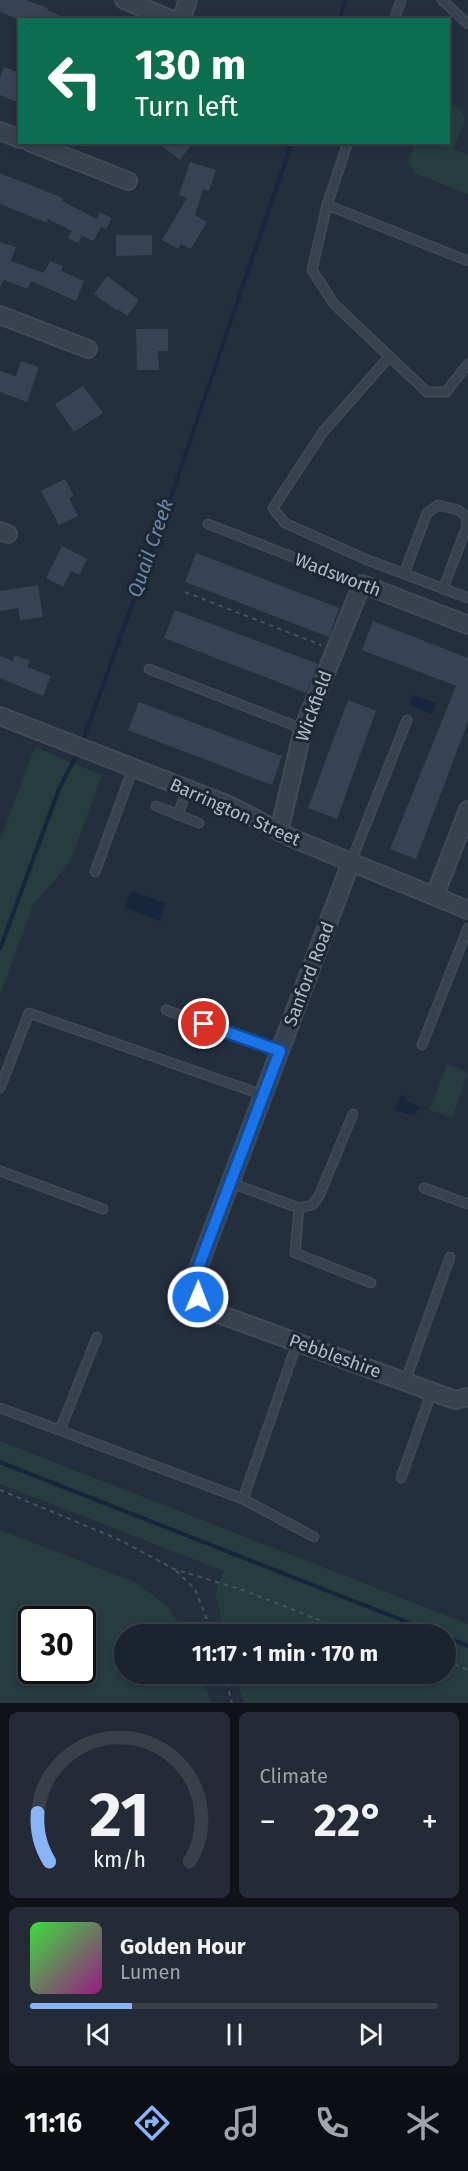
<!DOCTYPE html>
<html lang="en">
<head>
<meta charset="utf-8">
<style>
	body { margin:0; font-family:"Fira Sans",sans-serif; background:#242b36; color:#f1f3f6; height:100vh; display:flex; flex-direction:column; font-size:22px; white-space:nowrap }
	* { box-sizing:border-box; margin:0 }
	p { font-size:20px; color:#a0a4aa }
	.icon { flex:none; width:33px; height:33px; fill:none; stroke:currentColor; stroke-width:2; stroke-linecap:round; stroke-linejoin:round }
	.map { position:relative; height:1703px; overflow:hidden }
	.side { display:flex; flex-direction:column; gap:9px; padding:9px; background:#0f1319; flex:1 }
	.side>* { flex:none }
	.guide { position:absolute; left:18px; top:18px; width:432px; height:126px; border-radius:0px; box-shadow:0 3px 9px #0003,0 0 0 2px #39404a; background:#0b6e4f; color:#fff; overflow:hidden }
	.speed { position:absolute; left:18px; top:1606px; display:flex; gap:12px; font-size:30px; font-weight:700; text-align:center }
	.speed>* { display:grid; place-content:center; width:78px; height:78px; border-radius:50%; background:#1b232e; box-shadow:0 3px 9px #0003,0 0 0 2px #39404a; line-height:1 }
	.speed .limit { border:3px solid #111; border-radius:9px; background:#fff; color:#111 }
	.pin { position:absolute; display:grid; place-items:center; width:51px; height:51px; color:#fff; margin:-26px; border:3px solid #fff; border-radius:50%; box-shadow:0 2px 6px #0007 }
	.me { position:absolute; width:66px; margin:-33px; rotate:1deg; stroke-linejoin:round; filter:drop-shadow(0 0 4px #0008) }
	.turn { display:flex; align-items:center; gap:21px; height:126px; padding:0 18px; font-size:27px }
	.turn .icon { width:78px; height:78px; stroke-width:2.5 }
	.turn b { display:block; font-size:42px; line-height:51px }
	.big { font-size:45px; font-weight:700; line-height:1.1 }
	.side .card { flex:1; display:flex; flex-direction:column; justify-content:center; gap:9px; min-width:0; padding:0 21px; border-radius:9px; background:#242b36 }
	.side .dial { align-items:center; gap:0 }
	.dial svg { height:156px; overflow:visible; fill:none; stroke:#39404a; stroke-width:7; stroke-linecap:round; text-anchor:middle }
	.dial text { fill:#f1f3f6; stroke:none }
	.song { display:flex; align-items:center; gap:18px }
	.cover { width:72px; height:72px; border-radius:9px; background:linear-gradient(135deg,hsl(120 70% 55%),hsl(310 70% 35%)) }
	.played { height:6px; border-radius:3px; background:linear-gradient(90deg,#8ab4f8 25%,#39404a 25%) }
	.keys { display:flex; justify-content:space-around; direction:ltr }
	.heat { display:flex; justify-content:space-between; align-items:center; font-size:33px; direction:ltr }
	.side .tiles { flex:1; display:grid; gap:9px; grid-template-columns:1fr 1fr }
	.card:last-child { grid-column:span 2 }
	.trip { position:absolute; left:114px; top:1624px; width:342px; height:60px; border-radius:30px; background:#1b232e; box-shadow:0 3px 9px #0003,0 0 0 2px #39404a; font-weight:700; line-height:60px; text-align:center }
	.menu { display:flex; height:96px; justify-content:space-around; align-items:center; background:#0b0e12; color:#a0a4aa }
	.menu .icon { width:42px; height:42px }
	.menu .on { color:#8ab4f8 }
	.menu b { font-size:27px; color:#f1f3f6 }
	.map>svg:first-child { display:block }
</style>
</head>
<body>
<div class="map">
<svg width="468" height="1703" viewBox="0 0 468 1703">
	<rect width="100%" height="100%" fill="#242f3e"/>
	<path fill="#263c3f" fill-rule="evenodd" d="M449 104 460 109 465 119 453 149 468 155V194L414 173 408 162 416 143 448 142Z
		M35 747 102 775 70 862 33 905 0 995V841Z
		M447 1064 468 1072 452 1118 430 1110Z
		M0 1441 468 1624V1703H244L235 1674H446V1635H225L215 1592 224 1571 0 1484Z
		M0 1530 135 1582 168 1607 186 1635H124V1674H201L211 1703H0ZM32 1620H82V1671H32Z"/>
	<path fill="#17263c" d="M413 695 436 703 432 714 409 705Z
		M131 891 166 903 160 921 125 908Z
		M401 1095 406 1097 405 1100 419 1106 415 1116 395 1110Z"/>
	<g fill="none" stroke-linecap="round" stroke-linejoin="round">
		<path stroke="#17263c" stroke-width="4" d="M339 20 346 0
			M82 743 165 514 292 142
			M0 949 59 789 78 752
			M0 1462 440 1635
			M446 1637 468 1646"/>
	</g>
	<path fill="#364354" d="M0 0H26L48 8 47 10 70 20H20L0 12Z
		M4 67 20 73V103L0 95V77Z
		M157 142H193L180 160Z
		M190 162 216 170 209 191 203 189 195 215 207 222 191 249 181 244 178 249 162 240 187 198 179 195Z
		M0 173 63 198 62 201 97 219 100 212 112 218 106 229 101 227 93 241 82 236 78 243 68 238 72 231 48 219 47 223 0 204Z
		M116 235H152V255L116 256Z
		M0 242 16 247 11 261 44 273 50 261 63 266 61 271 84 281 76 301 31 281 28 289 4 280 0 287Z
		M107 276 139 300 127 316 118 309 117 311 94 294Z
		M136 329H168V351H158L159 370H137Z
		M21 361 39 367 27 402 0 392V371L16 376Z
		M83 386 103 413 74 432 55 404Z
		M65 479 74 496 69 498 78 516 59 525 41 491Z
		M62 546 87 559 79 575 71 571 63 587 46 578Z
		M196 553 339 608 329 637 185 582Z
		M38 585 43 617 20 620 18 608 0 611V591Z
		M175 610 318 664 306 693 164 638Z
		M373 621 468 658V722L416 859 390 849 456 686 362 650Z
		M15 655 30 661 27 667 51 676 43 696 0 678V656L13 661Z
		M348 700 376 711 337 819 308 808Z
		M139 702 282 756 272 785 128 730Z"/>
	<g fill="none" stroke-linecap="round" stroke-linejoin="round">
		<g stroke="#414a57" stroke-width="11">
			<path id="lane" d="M442 0 468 24
				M394 20 401 0
				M348 142 327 205 312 270 334 304 427 392H446L468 364
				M327 205 468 261
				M389 357 323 432 273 508 285 523 365 559 468 598
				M208 524 362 584
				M404 574 427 513 438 505 458 510 466 516 467 526 443 589
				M149 669 303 729
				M156 806 199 823
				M178 815 187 789
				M351 862 407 720
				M95 872 133 768
				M166 1010 280 1051
				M422 1045 468 928
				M0 1088 29 1013 263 1095
				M0 1171 103 1209
				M231 1183 299 1208 295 1253 371 1283
				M424 1188 468 1204
				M299 1208 312 1205 319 1196 353 1114
				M405 1382 450 1257
				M0 1408 243 1499 297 1343
				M60 1430 97 1337
				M401 1478 432 1391
				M243 1499 314 1537"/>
		</g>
		<g stroke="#414a57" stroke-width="20">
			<path id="street" d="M124 0 173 20
				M181 20 188 0
				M0 131 20 139
				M29 142 128 181
				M0 315 88 349
				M0 531 8 534
				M0 716 229 805 292 838 468 910
				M279 832 303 729 362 584 468 625
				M351 862 197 1271C192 1292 201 1306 219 1314L455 1400 468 1397
				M435 895 468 810"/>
		</g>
		<path stroke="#3f5557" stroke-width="2" stroke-dasharray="4.5 4.5" stroke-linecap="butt" d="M185 592 321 645
			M0 1490 120 1540 174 1569 243 1590 337 1627 376 1635
			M176 1571 195 1589 213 1635
			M446 1661 468 1670
			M224 1674 232 1703"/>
		<use href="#lane" stroke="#38414e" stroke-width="8"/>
		<use href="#street" stroke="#38414e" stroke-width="16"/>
	</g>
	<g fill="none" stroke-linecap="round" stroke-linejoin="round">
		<g stroke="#114b97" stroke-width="15">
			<path id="route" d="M198 1297 195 1279 197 1271 280 1051 204 1024"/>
		</g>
		<use href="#route" stroke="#1a73e8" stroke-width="10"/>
	</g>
	<g text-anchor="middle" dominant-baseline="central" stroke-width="6" stroke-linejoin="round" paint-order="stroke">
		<g font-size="18" fill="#b4bcc9" stroke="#1d2633">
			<text transform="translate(338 575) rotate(21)">Wadsworth</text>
			<text transform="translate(314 706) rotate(-70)">Wickfield</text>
			<text transform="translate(235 812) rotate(24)">Barrington Street</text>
			<text transform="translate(309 974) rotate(-69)">Sanford Road</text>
			<text transform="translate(335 1356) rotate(20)">Pebbleshire</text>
		</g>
		<g font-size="20" font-style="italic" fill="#6d86a8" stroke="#1d2633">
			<text transform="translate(150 548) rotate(-71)">Quail Creek</text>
		</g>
	</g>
</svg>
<div class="speed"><div class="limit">30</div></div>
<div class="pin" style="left:204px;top:1024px;background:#d93025"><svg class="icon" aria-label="arrive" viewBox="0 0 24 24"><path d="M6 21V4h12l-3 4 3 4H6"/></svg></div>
<svg class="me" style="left:198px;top:1297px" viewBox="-20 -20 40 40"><circle r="17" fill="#1a73e8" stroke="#fff" stroke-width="3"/><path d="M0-11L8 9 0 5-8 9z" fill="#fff"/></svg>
<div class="trip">11:17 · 1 min · 170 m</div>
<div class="guide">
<div class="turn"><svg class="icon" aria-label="left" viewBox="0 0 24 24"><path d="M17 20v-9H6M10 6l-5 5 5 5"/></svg><div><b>130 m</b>Turn left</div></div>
</div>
</div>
<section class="side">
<div class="tiles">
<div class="card dial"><svg viewBox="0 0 100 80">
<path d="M14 69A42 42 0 1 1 86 69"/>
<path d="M14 69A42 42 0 0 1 8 44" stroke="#8ab4f8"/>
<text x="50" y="56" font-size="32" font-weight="700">21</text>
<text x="50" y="72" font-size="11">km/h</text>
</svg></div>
<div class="card"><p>Climate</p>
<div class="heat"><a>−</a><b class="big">22°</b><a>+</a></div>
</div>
<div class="card">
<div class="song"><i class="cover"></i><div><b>Golden Hour</b><p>Lumen</p></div></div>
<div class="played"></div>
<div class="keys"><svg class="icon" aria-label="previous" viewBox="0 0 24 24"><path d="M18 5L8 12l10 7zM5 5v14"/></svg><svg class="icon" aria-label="pause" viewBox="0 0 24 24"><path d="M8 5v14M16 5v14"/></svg><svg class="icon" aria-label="next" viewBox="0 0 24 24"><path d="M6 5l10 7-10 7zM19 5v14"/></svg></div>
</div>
</div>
</section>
<nav class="menu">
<b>11:16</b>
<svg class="icon on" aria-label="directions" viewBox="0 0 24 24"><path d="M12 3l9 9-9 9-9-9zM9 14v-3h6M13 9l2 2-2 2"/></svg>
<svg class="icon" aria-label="music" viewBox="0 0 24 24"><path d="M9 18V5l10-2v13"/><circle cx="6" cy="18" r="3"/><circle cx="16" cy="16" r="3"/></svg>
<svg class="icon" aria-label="phone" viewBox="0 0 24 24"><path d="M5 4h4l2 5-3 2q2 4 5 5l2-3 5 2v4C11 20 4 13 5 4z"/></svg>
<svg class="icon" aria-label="climate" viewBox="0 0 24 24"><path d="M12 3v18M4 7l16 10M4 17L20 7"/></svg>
</nav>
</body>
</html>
